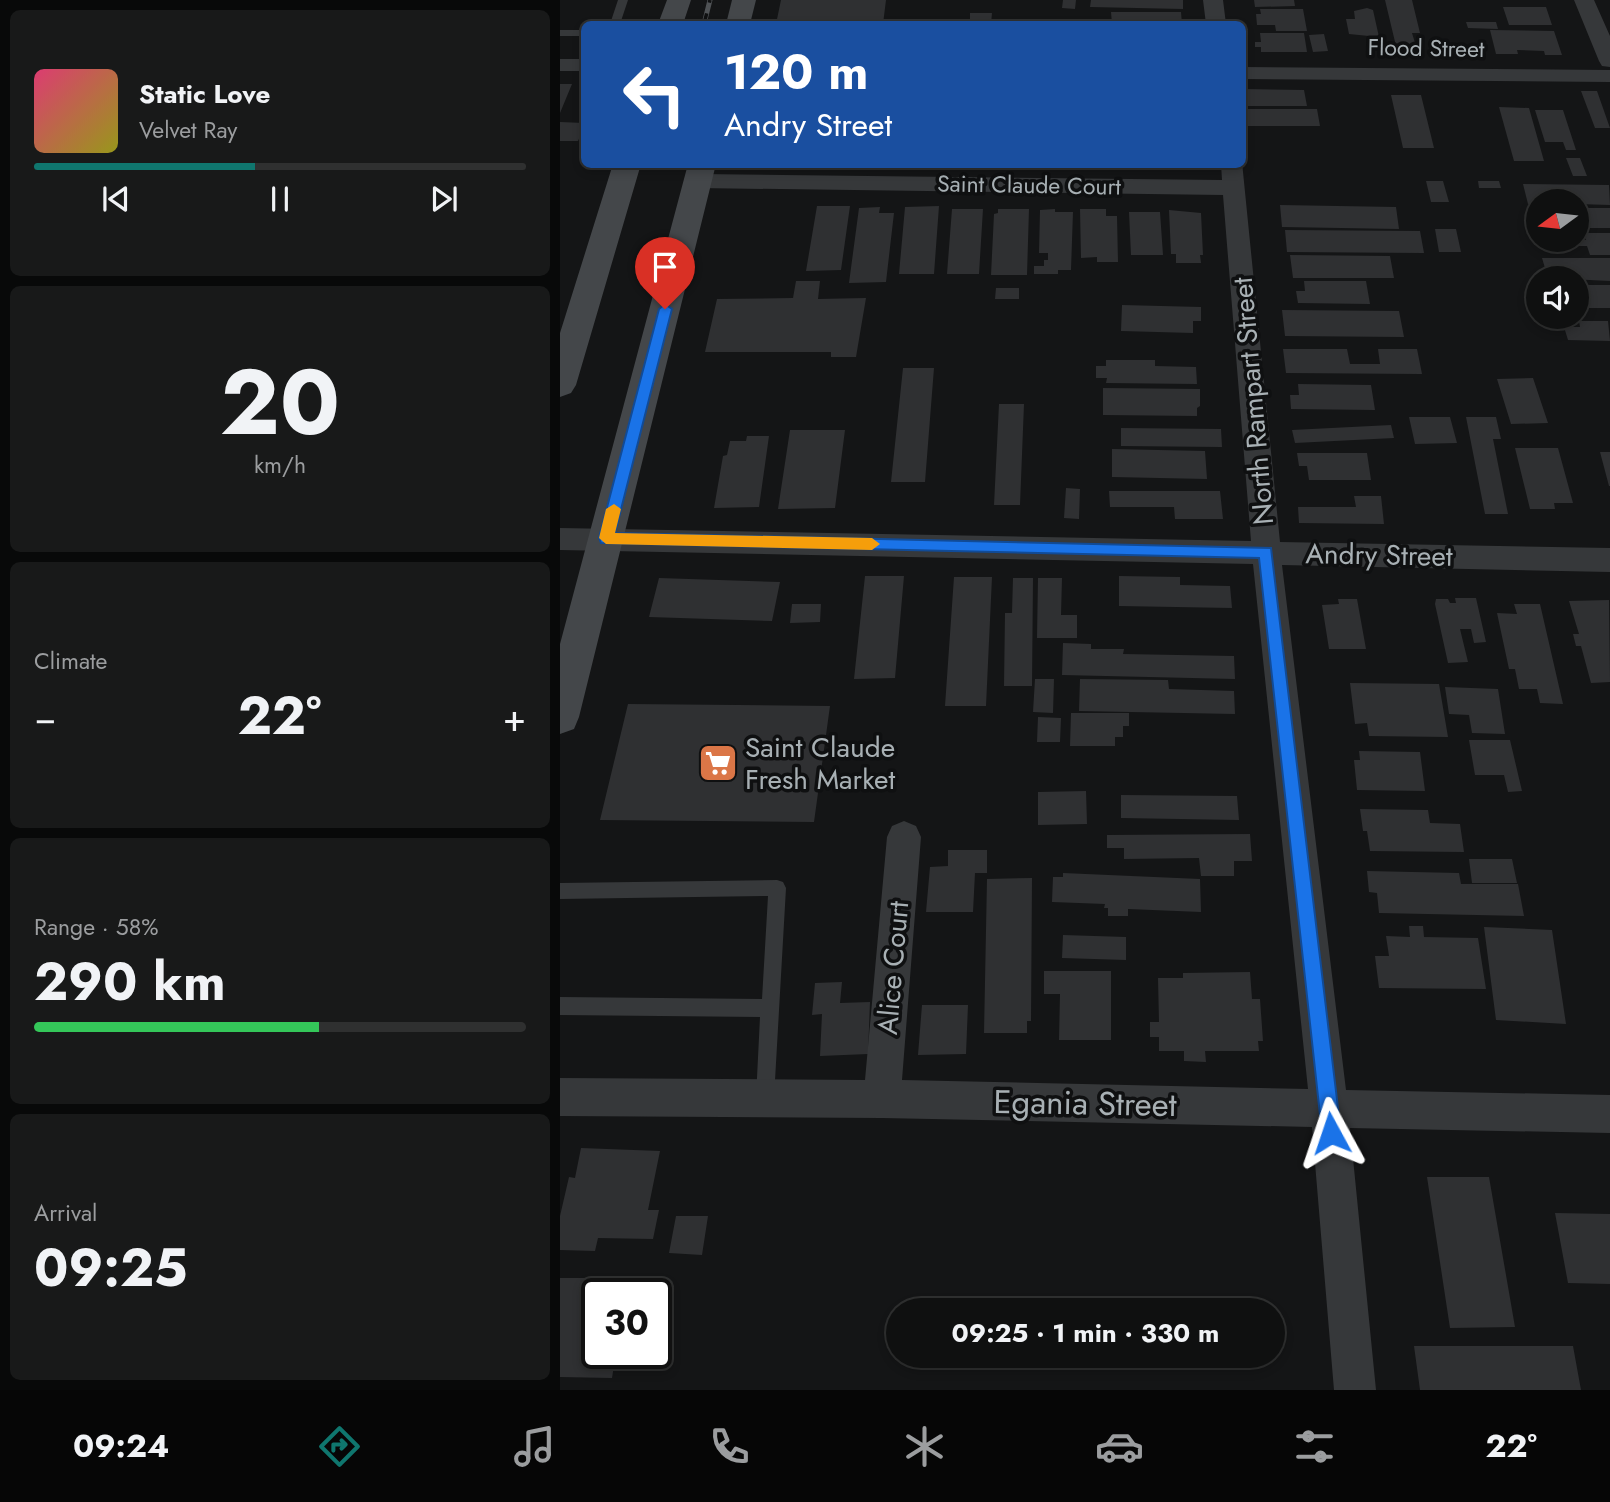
<!DOCTYPE html>
<html lang="en">
<head>
<meta charset="utf-8">
<style>
	body { margin:0; font-family:Jost,sans-serif; background:#181919; color:#f1f3f6; height:100vh; display:flex; flex-direction:column; font-size:26px; white-space:nowrap }
	* { box-sizing:border-box; margin:0 }
	p { font-size:23px; color:#9b9d9f }
	.icon { flex:none; width:38px; height:38px; fill:none; stroke:currentColor; stroke-width:2; stroke-linecap:round; stroke-linejoin:round }
	.map { position:relative; flex:1; overflow:hidden }
	.sheet { display:flex; flex-direction:column; gap:10px; padding:10px; background:#080909; width:560px }
	.sheet>* { flex:none }
	.guide { position:absolute; left:21px; top:21px; width:665px; height:147px; border-radius:10px; box-shadow:0 4px 10px #0003,0 0 0 2px #2f3030; background:#1a4fa0; color:#fff; overflow:hidden }
	.needle { width:46px; rotate:255deg }
	.tools { position:absolute; left:966px; top:189px; display:grid; gap:14px }
	.tools a { display:grid; place-items:center; width:63px; height:63px; border-radius:50%; background:#0f1010; box-shadow:0 4px 10px #0003,0 0 0 2px #2f3030; font-size:35px }
	.speed { position:absolute; left:21px; top:1278px; display:flex; gap:14px; font-size:35px; font-weight:700; text-align:center }
	.speed>* { display:grid; place-content:center; width:91px; height:91px; border-radius:50%; background:#0f1010; box-shadow:0 4px 10px #0003,0 0 0 2px #2f3030; line-height:1 }
	.speed .limit { border:4px solid #111; border-radius:10px; background:#fff; color:#111 }
	.pin { position:absolute; display:grid; place-items:center; width:60px; height:60px; color:#fff; margin:-72px -30px; border-radius:50% 50% 50% 0; rotate:-45deg; box-shadow:0 0 7px #0007 }
	.pin .icon { rotate:45deg }
	.me { position:absolute; width:77px; margin:-38px; rotate:355deg; stroke-linejoin:round; filter:drop-shadow(0 0 5px #0008) }
	.turn { display:flex; align-items:center; gap:24px; height:147px; padding:0 28px; font-size:32px }
	.turn .icon { width:91px; height:91px; stroke-width:2.5 }
	.turn b { display:block; font-size:49px; line-height:60px }
	.big { font-size:52px; font-weight:700; line-height:1.1 }
	.sheet .card { flex:1; display:flex; flex-direction:column; justify-content:center; gap:10px; min-width:0; padding:0 24px; border-radius:10px; background:#181919 }
	.sheet .dial { align-items:center; gap:0 }
	.dial b { font-size:91px; line-height:1 }
	.song { display:flex; align-items:center; gap:21px }
	.cover { width:84px; height:84px; border-radius:10px; background:linear-gradient(135deg,hsl(340 70% 55%),hsl(60 70% 35%)) }
	.played { height:7px; border-radius:4px; background:linear-gradient(90deg,#0f766e 45%,#2f3030 45%) }
	.keys { display:flex; justify-content:space-around; direction:ltr }
	.heat { display:flex; justify-content:space-between; align-items:center; font-size:38px; direction:ltr }
	.charge { height:10px; border-radius:5px; background:linear-gradient(90deg,#34c759 58%,#2f3030 0) }
	.trip { position:absolute; left:326px; top:1298px; width:399px; height:70px; border-radius:35px; background:#0f1010; box-shadow:0 4px 10px #0003,0 0 0 2px #2f3030; font-weight:700; line-height:70px; text-align:center }
	.dock { display:flex; height:112px; justify-content:space-around; align-items:center; background:#060606; color:#9b9d9f }
	.dock .icon { width:49px; height:49px }
	.dock .selected { color:#0f766e }
	.dock b { font-size:32px; color:#f1f3f6 }
	main { display:flex; flex:1; min-height:0 }
	.map>svg:first-child { display:block }
</style>
</head>
<body>
<main>
<section class="sheet">
<div class="card">
<div class="song"><i class="cover"></i><div><b>Static Love</b><p>Velvet Ray</p></div></div>
<div class="played"></div>
<div class="keys"><svg class="icon" aria-label="previous" viewBox="0 0 24 24"><path d="M18 5L8 12l10 7zM5 5v14"/></svg><svg class="icon" aria-label="pause" viewBox="0 0 24 24"><path d="M8 5v14M16 5v14"/></svg><svg class="icon" aria-label="next" viewBox="0 0 24 24"><path d="M6 5l10 7-10 7zM19 5v14"/></svg></div>
</div>
<div class="card dial"><b>20</b><p>km/h</p></div>
<div class="card"><p>Climate</p>
<div class="heat"><a>−</a><b class="big">22°</b><a>+</a></div>
</div>
<div class="card"><p>Range · 58%</p><b class="big">290 km</b><div class="charge"></div></div>
<div class="card"><p>Arrival</p><b class="big">09:25</b></div>
</section>
<div class="map">
<svg width="1050" height="1390" viewBox="0 0 1050 1390">
	<rect width="100%" height="100%" fill="#141516"/>
	<path fill="#2f3032" d="M221 0H326L323 24H216Z
		M503 0H516L515 9 502 8Z
		M531 0H623V9L530 7Z
		M694 0H734L735 6 695 7Z
		M825 0H852L860 33H852L856 46H836Z
		M943 7H986L992 25H949Z
		M807 8 813 10 819 37 789 34 786 19H795L794 11Z
		M700 9H743L747 31H716L715 25H697L696 14H701Z
		M551 12H621L622 24H552Z
		M410 13H432L431 24H367V22L410 21Z
		M906 22H936L938 29 908 28Z
		M930 30 994 31 1002 55H985L984 51 957 50 958 54H936Z
		M700 33H744L747 52H701V47H695V42H701Z
		M764 34 768 51 753 52 749 35Z
		M0 84H12L0 113Z
		M684 89 744 90 747 106H686Z
		M1021 91H1037L1050 128H1035Z
		M831 95H861L874 148H843Z
		M939 107 969 108 984 161H954Z
		M686 109H757L760 126H688Z
		M975 110H1003L1016 150H1006L1003 142H985Z
		M0 122 24 123V133L22 132 18 141H0Z
		M1006 158H1020L1027 176H1013Z
		M866 181H883L889 202H871Z
		M918 181H939L941 188H919Z
		M963 184 1049 185 1050 205 1017 204V201L968 204Z
		M720 205 836 207 839 229 722 227Z
		M257 206H290L281 270 246 271Z
		M379 206 374 274H339L345 207Z
		M320 207 319 213H334L326 282 289 283 299 208Z
		M1017 208H1050V228H1017Z
		M392 209H423L419 274H387Z
		M438 209H469L467 275H431L434 214 438 213Z
		M495 209V212H513L511 270H498V274H474V266H484V260H488V253H479L480 210Z
		M520 209H546V216H557L558 262H537V257L521 258Z
		M609 210 641 213 643 255H640L641 263H616V254H611Z
		M569 212H600L603 255H571Z
		M875 229H896L901 252H879Z
		M725 230 860 231 864 253 727 252Z
		M1023 233H1050V255H1030L1027 246H1019L1017 240H1026Z
		M730 255 830 256 834 278H733Z
		M982 258H1050V281L988 278Z
		M236 281H260L258 299 306 298 296 357H271V352H145L157 299 233 298Z
		M744 281H806L810 304 738 303 736 291H745Z
		M1017 285H1050V308H1017Z
		M436 288H459V299H435Z
		M562 305 641 307V321H633V333L561 331Z
		M722 310 839 311 844 337 725 336Z
		M1019 321H1048L1050 341 1008 340 1004 327H1020Z
		M723 349H787L790 364H820L818 349H857L862 374 726 373Z
		M546 360H595V366L636 367 637 384 546 383 547 378H536V366H546Z
		M343 368H374L365 482H331Z
		M973 378 988 423 951 424 937 379Z
		M738 384 811 385 815 410 731 409 730 395H739Z
		M543 388 640 389V406L637 408V416L543 415Z
		M439 404H464L460 505H434Z
		M849 417H890L897 443 855 444Z
		M906 417H936L941 439H933L948 514H925Z
		M831 425 834 438 735 443 732 430Z
		M561 428 661 429 662 447 561 446Z
		M230 430H285L275 508 218 509Z
		M187 436H209L199 507 154 508 163 456 167 455 170 441H186Z
		M955 448H998L1013 503H994L995 509H970Z
		M552 449 645 451 647 479 552 477Z
		M1040 452H1050V486H1049Z
		M737 453H807L811 480H749L747 466H739Z
		M506 488 520 489 519 519 504 518Z
		M549 491H660L663 519H615L614 507H550Z
		M794 496H821L824 524 739 523 738 507H796Z
		M305 576H344L335 678 294 679Z
		M559 576 620 577V585L670 586 672 608 559 606Z
		M394 577H432L426 706H385Z
		M99 578 220 582 212 621 89 617Z
		M453 578H473L472 686H444L445 613H452Z
		M478 578H502L501 615H517V638H477Z
		M895 598H916L926 642 914 643 911 629H900L908 662 888 663 875 604 876 599H888L890 603H896Z
		M778 599H797L806 649H769L762 605 779 604Z
		M1049 600 1050 682 1031 683 1021 646H1016L1013 634H1019L1009 601Z
		M232 604H261L260 622 230 623Z
		M954 604H980L1003 704 980 703 977 689H959L955 669H949L937 613 957 614Z
		M503 643 531 644V649H564L563 654 674 656 675 679 502 675Z
		M475 679H494L493 713 473 712Z
		M520 679 608 680 609 689 674 691 675 714 519 711Z
		M790 683 879 684 888 737 809 736 807 723 795 724Z
		M885 687 938 689 945 734 912 733 909 715 889 714Z
		M68 704 270 706 254 822 40 820Z
		M511 713H569V726H563V737H555V746H510Z
		M478 717 501 718 500 742H477Z
		M909 740H950L962 791 948 792 944 775H915Z
		M799 751 860 752 865 791 797 790 794 760H800Z
		M526 791 527 824 478 825V792Z
		M561 795 677 796 679 820 561 818Z
		M800 809 868 810 870 823 900 824 904 852 810 851 807 831H803Z
		M690 834 692 861H674V876H641L639 858 564 859V848H547V835Z
		M388 850H427V873H415L413 912H366L370 867 388 866Z
		M909 859H952L957 883H912Z
		M807 871 899 873 901 884H958L964 916 819 913 817 893 809 892Z
		M503 873 640 879 641 912 568 909V916H548V908H544L545 904 492 902 493 877H503Z
		M472 878 471 1021H467V1033H424L427 879Z
		M849 926H863L864 937 918 938 926 989 819 988 815 956H829L826 936 850 937Z
		M924 927 992 930 1006 1024 936 1020Z
		M503 935 566 937V960L502 958Z
		M484 971H551V1040H499L500 994H484Z
		M690 972 692 999H700L703 1041H698L699 1051H645L646 1062 624 1061V1051H599V1037H590V1022H599L598 978H623V973Z
		M282 982 280 1003 310 1002 308 1054 260 1056 262 1014 252 1015 255 983Z
		M362 1005H408L406 1054 358 1055Z
		M21 1148 100 1151 88 1210H99L93 1239 38 1238 35 1251 0 1250V1216L9 1177 15 1178Z
		M867 1177H929L955 1327 890 1328Z
		M995 1213 1050 1214V1284L1008 1283Z
		M116 1216H148L142 1255 109 1253Z
		M0 1278H70L67 1293H37V1353H56L52 1378 0 1377Z
		M854 1346H1013L1021 1390H860Z"/>
	<g fill="none" stroke-linecap="round" stroke-linejoin="round">
		<path fill="#36383a" fill-rule="evenodd" d="M58 0H68L60 24H50Z
			M0 30H24V36H0Z
			M217 880 223 882 226 888 214 1098 212 1105 205 1107 198 1105 196 1098 200 1017 0 1015V997L202 999 208 896 0 899V883Z"/>
		<path fill="#36383a" fill-rule="evenodd" d="M643 0H663L666 24H646Z
			M1014 0H1034L1050 36V67L1042 66 1039 61Z
			M0 59H24V71H0Z
			M682 67 1050 70V82L682 79Z
			M682 162 720 542 1050 548V572L722 565 786 1090 1050 1095V1133L790 1128 816 1390H774L752 1127 322 1118 0 1116V1078L305 1080 327 837 332 826 344 821 356 826 361 837 342 1080 748 1089 693 564 0 550V528L691 541 663 195 138 188 130 186 126 181 130 176 138 174 662 180 661 164Z"/>
		<path fill="#44474a" fill-rule="evenodd" d="M107 0H131L123 24H98Z
			M172 0H196L190 24H166Z
			M53 164H81L16 385 11 393 0 397V333Z
			M128 164H156L19 717 14 729 0 734V644Z"/>
		<g stroke="#4f5255" stroke-width="5">
			<path id="rail" d="M144 24 150 0"/>
		</g>
		<use href="#rail" stroke="#0f1011" stroke-width="3.5" stroke-dasharray="11" stroke-linecap="butt"/>
	</g>
	<path fill="#1a73e8" stroke="#114b97" stroke-width="2" d="M105 304 112 309 55 533 711 548 781 1133 778 1140 771 1143 764 1140 762 1133 699 558 41 543 39 538 99 309Z"/>
	<path fill="#f59e0b" d="M54 504 61 509 55 533 312 538 320 544 312 550 46 544 39 538 46 509Z"/>
	<defs>
		<g id="supermarket-square" transform="scale(2.0125)"><rect x="-9" y="-9" width="18" height="18" rx="4" fill="#db7647" stroke="#0f1011"/><path d="M-6-5.5h2.5l.6 2H6L4.5 2H-2.5L-4.4-4H-6ZM-1.5 3.2a1.3 1.3 0 1 0 .1 0ZM3 3.2a1.3 1.3 0 1 0 .1 0Z" fill="#fff"/></g>
	</defs>
	<g fill-rule="evenodd">
		<use href="#supermarket-square" x="158" y="763"/>
	</g>
	<g text-anchor="middle" dominant-baseline="central" stroke-width="7" stroke-linejoin="round" paint-order="stroke">
		<g font-size="23" fill="#a8b0b4" stroke="#0f1011">
			<text transform="translate(866 48) rotate(1)">Flood Street</text>
			<text transform="translate(469 185) rotate(1)">Saint Claude Court</text>
		</g>
		<g font-size="28" fill="#a8b0b4" stroke="#0f1011">
			<text transform="translate(693 401) rotate(-95)">North Rampart Street</text>
			<text transform="translate(819 555) rotate(1)">Andry Street</text>
			<text transform="translate(333 968) rotate(-85)">Alice Court</text>
		</g>
		<g font-size="28" fill="#a8b0b4" stroke="#0f1011" text-anchor="start">
			<text x="185" y="747">Saint Claude<tspan x="185" dy="32">Fresh Market</tspan></text>
		</g>
		<g font-size="33" fill="#a8b0b4" stroke="#0f1011">
			<text transform="translate(525 1103) rotate(1)">Egania Street</text>
		</g>
	</g>
</svg>
<div class="tools">
<a><svg class="needle" viewBox="-14 -14 28 28"><path d="M0-13l5 13h-10z" fill="#e53935"/><path d="M0 13l5-13h-10z" fill="#9b9d9f"/></svg></a>
<a><svg class="icon" aria-label="sound" viewBox="0 0 24 24"><path d="M4 9h4l5-4v14l-5-4H4zM17 9q2 3 0 6"/></svg></a>
</div>
<div class="speed"><div class="limit">30</div></div>
<div class="pin" style="left:105px;top:309px;background:#d93025"><svg class="icon" aria-label="arrive" viewBox="0 0 24 24"><path d="M6 21V4h12l-3 4 3 4H6"/></svg></div>
<svg class="me" style="left:771px;top:1133px" viewBox="-20 -20 40 40"><path d="M0-17L14 15 0 8-14 15z" fill="#1a73e8" stroke="#fff" stroke-width="4"/></svg>
<div class="trip">09:25 · 1 min · 330 m</div>
<div class="guide">
<div class="turn"><svg class="icon" aria-label="left" viewBox="0 0 24 24"><path d="M17 20v-9H6M10 6l-5 5 5 5"/></svg><div><b>120 m</b>Andry Street</div></div>
</div>
</div>
</main>
<nav class="dock">
<b>09:24</b>
<svg class="icon selected" aria-label="directions" viewBox="0 0 24 24"><path d="M12 3l9 9-9 9-9-9zM9 14v-3h6M13 9l2 2-2 2"/></svg>
<svg class="icon" aria-label="music" viewBox="0 0 24 24"><path d="M9 18V5l10-2v13"/><circle cx="6" cy="18" r="3"/><circle cx="16" cy="16" r="3"/></svg>
<svg class="icon" aria-label="phone" viewBox="0 0 24 24"><path d="M5 4h4l2 5-3 2q2 4 5 5l2-3 5 2v4C11 20 4 13 5 4z"/></svg>
<svg class="icon" aria-label="climate" viewBox="0 0 24 24"><path d="M12 3v18M4 7l16 10M4 17L20 7"/></svg>
<svg class="icon" aria-label="car" viewBox="0 0 24 24"><path d="M5 17H2v-5l4-1 3-4h7l3 4 3 1v5h-3M9 17h6M6 11h13"/><circle cx="7" cy="17" r="2"/><circle cx="17" cy="17" r="2"/></svg>
<svg class="icon" aria-label="filters" viewBox="0 0 24 24"><path d="M4 7h16M4 17h16"/><circle cx="9" cy="7" r="2"/><circle cx="15" cy="17" r="2"/></svg>
<b>22°</b>
</nav>
</body>
</html>
